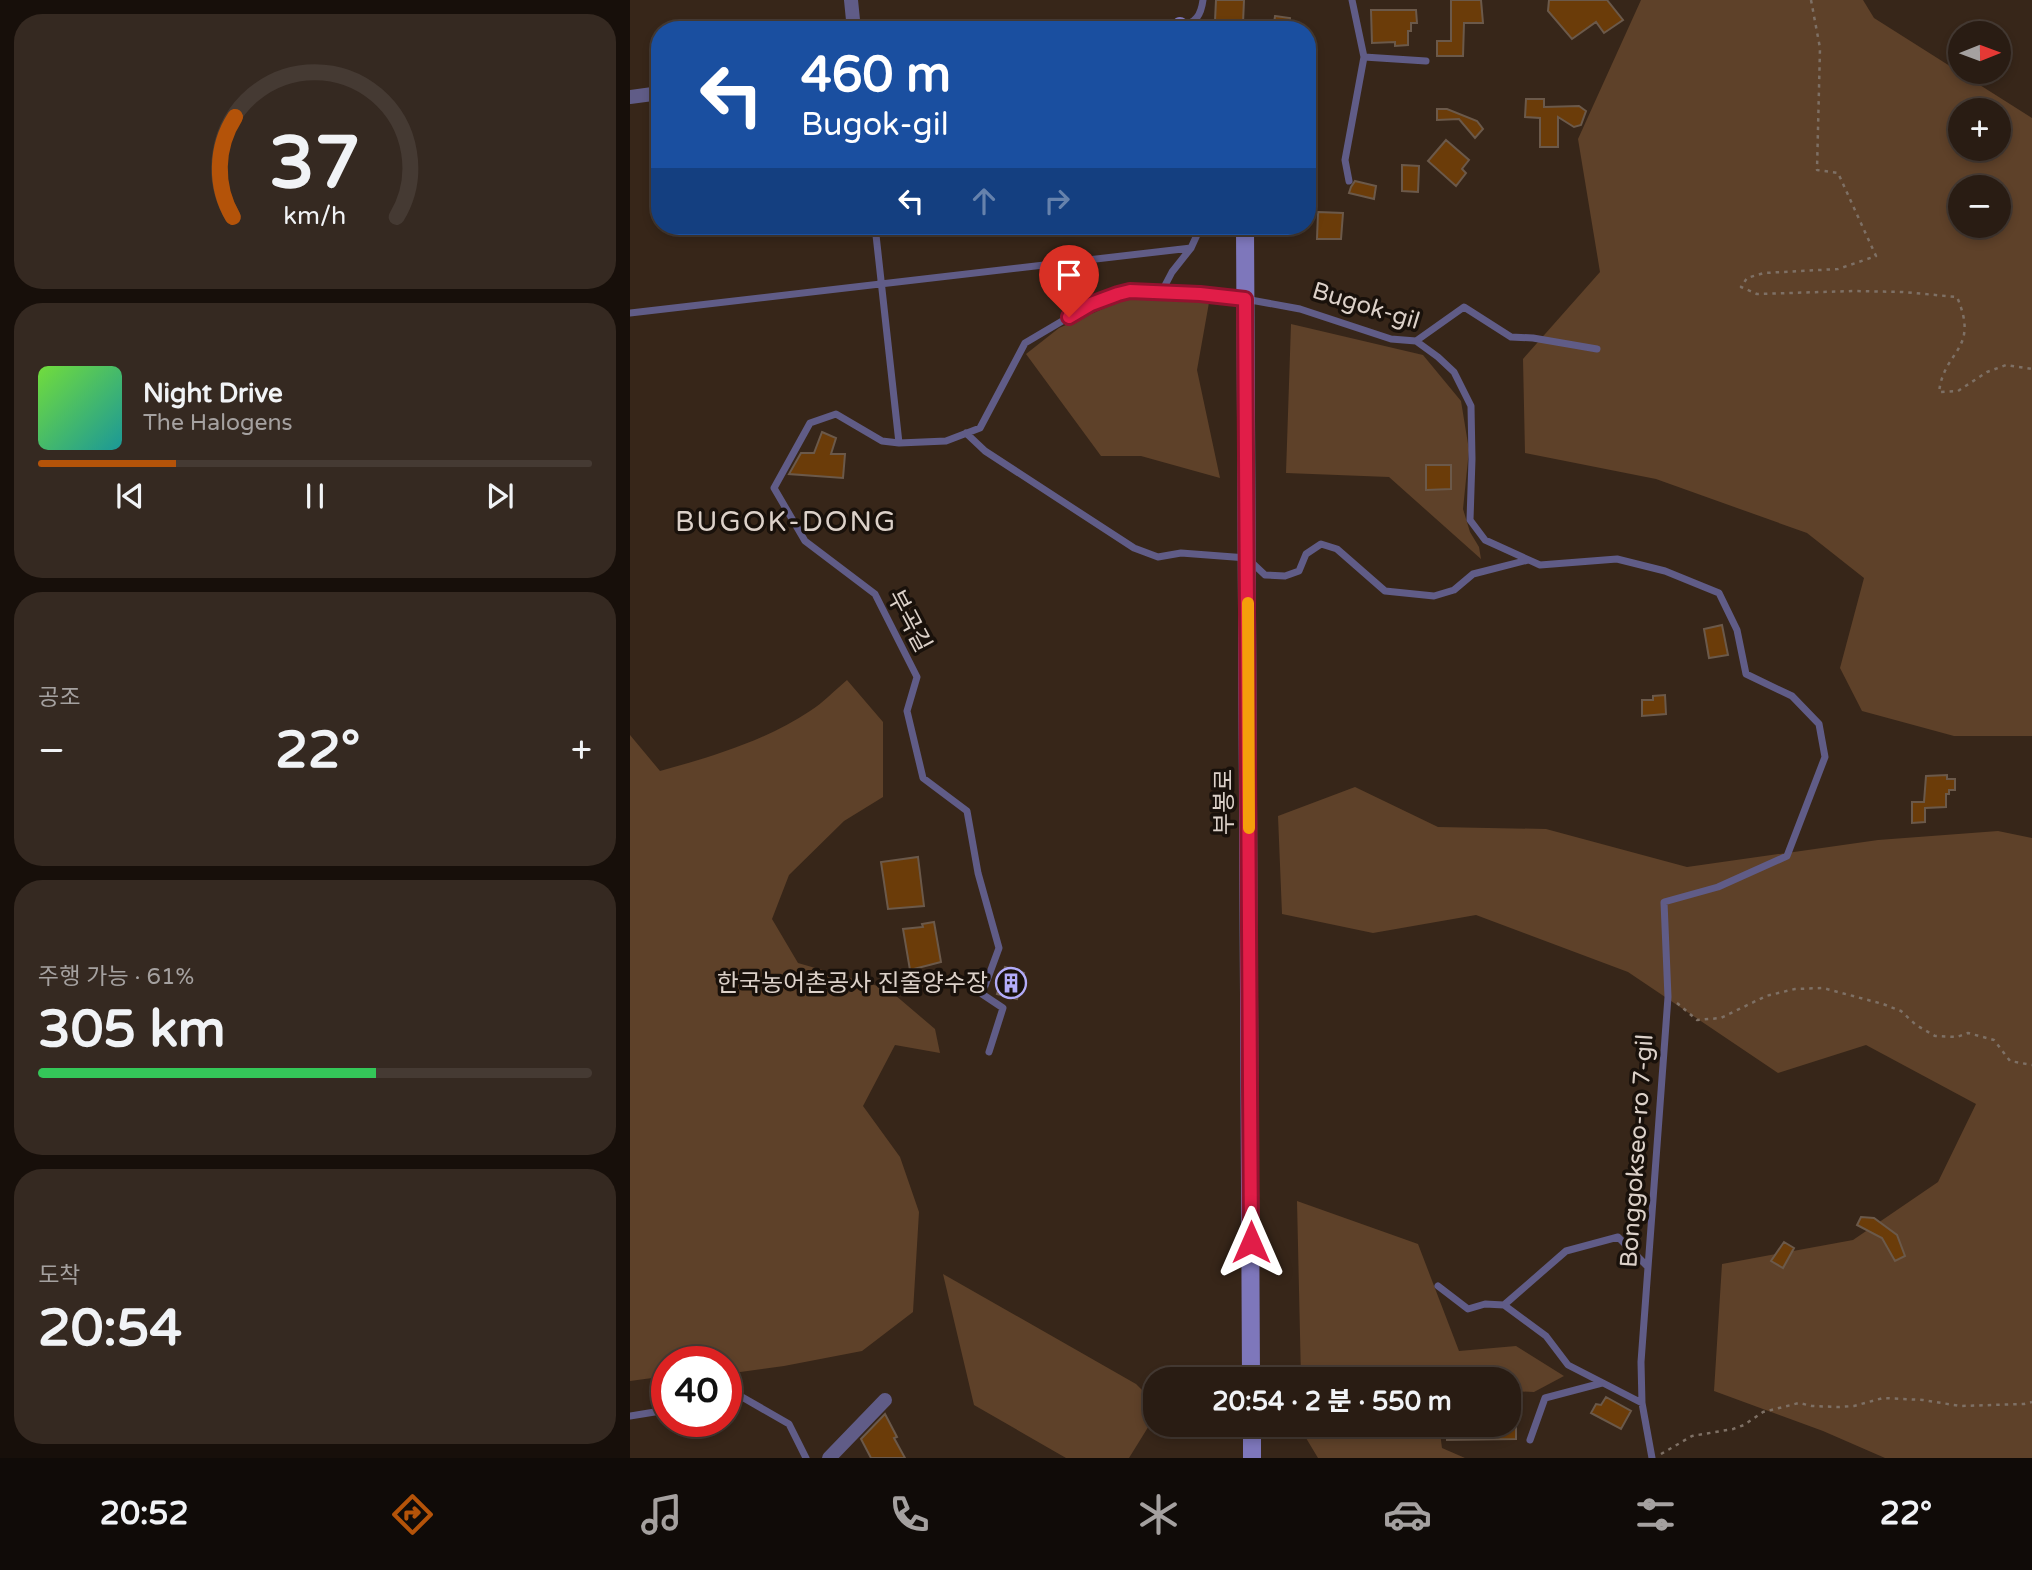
<!DOCTYPE html>
<html lang="ko">
<head>
<meta charset="utf-8">
<style>
	body { margin:0; font-family:"Varela Round","Noto Sans KR",sans-serif; background:#352921; color:#f1f3f6; height:100vh; display:flex; flex-direction:column; font-size:26px; white-space:nowrap }
	* { box-sizing:border-box; margin:0 }
	p { font-size:23px; color:#a5a1a0 }
	.icon { flex:none; width:38px; height:38px; fill:none; stroke:currentColor; stroke-width:2; stroke-linecap:round; stroke-linejoin:round }
	.map { position:relative; flex:1; overflow:hidden }
	.side { display:flex; flex-direction:column; gap:14px; padding:14px; background:#170f0a; width:630px }
	.side>* { flex:none }
	.top-card { position:absolute; left:21px; top:21px; width:665px; height:214px; border-radius:28px; box-shadow:0 4px 10px #0003,0 0 0 2px #453a33; background:#1a4fa0; color:#fff; overflow:hidden }
	.needle { width:46px; rotate:89deg }
	.fabs { position:absolute; left:1318px; top:21px; display:grid; gap:14px }
	.fabs a { display:grid; place-items:center; width:63px; height:63px; border-radius:50%; background:#291c13; box-shadow:0 4px 10px #0003,0 0 0 2px #453a33; font-size:35px }
	.speed { position:absolute; left:21px; top:1346px; display:flex; gap:14px; font-size:35px; font-weight:700; text-align:center }
	.speed>* { display:grid; place-content:center; width:91px; height:91px; border-radius:50%; background:#291c13; box-shadow:0 4px 10px #0003,0 0 0 2px #453a33; line-height:1 }
	.speed .limit { border:10px solid #d22; background:#fff; color:#111 }
	.pin { position:absolute; display:grid; place-items:center; width:60px; height:60px; color:#fff; margin:-72px -30px; border-radius:50% 50% 50% 0; rotate:-45deg; box-shadow:0 0 7px #0007 }
	.pin .icon { rotate:45deg }
	.me { position:absolute; width:77px; margin:-38px; rotate:0deg; stroke-linejoin:round; filter:drop-shadow(0 0 5px #0008) }
	.turn { display:flex; align-items:center; gap:24px; height:147px; padding:0 35px; font-size:32px }
	.turn .icon { width:91px; height:91px; stroke-width:2.5 }
	.turn b { display:block; font-size:49px; line-height:60px }
	.lanes { display:flex; align-items:center; height:66px; padding:0 35px; background:#0003; justify-content:center; gap:35px; direction:ltr }
	.lanes .off { opacity:.35 }
	.big { font-size:52px; font-weight:800; line-height:1.1 }
	.side .card { flex:1; display:flex; flex-direction:column; justify-content:center; gap:10px; min-width:0; padding:0 24px; border-radius:28px; background:#352921 }
	.side .dial { align-items:center; gap:0 }
	.dial svg { height:182px; overflow:visible; fill:none; stroke:#453a33; stroke-width:7; stroke-linecap:round; text-anchor:middle }
	.dial text { fill:#f1f3f6; stroke:none }
	.song { display:flex; align-items:center; gap:21px }
	.cover { width:84px; height:84px; border-radius:10px; background:linear-gradient(135deg,hsl(100 70% 55%),hsl(180 70% 35%)) }
	.played { height:7px; border-radius:4px; background:linear-gradient(90deg,#b45309 25%,#453a33 25%) }
	.keys { display:flex; justify-content:space-around; direction:ltr }
	.heat { display:flex; justify-content:space-between; align-items:center; font-size:38px; direction:ltr }
	.charge { height:10px; border-radius:5px; background:linear-gradient(90deg,#34c759 61%,#453a33 0) }
	.trip { position:absolute; left:513px; top:1367px; width:378px; height:70px; border-radius:28px; background:#291c13; box-shadow:0 4px 10px #0003,0 0 0 2px #453a33; font-weight:800; line-height:70px; text-align:center }
	.menu { display:flex; height:112px; justify-content:space-around; align-items:center; background:#100b08; color:#a5a1a0 }
	.menu .icon { width:49px; height:49px }
	.menu .active { color:#b45309 }
	.menu b { font-size:32px; color:#f1f3f6 }
	main { display:flex; flex:1; min-height:0 }
	.map>svg:first-child { display:block }
</style>
</head>
<body>
<main>
<section class="side">
<div class="card dial"><svg viewBox="0 0 100 80">
<path d="M14 69A42 42 0 1 1 86 69"/>
<path d="M14 69A42 42 0 0 1 15 25" stroke="#b45309"/>
<text x="50" y="56" font-size="32" font-weight="700">37</text>
<text x="50" y="72" font-size="11">km/h</text>
</svg></div>
<div class="card">
<div class="song"><i class="cover"></i><div><b>Night Drive</b><p>The Halogens</p></div></div>
<div class="played"></div>
<div class="keys"><svg class="icon" aria-label="previous" viewBox="0 0 24 24"><path d="M18 5L8 12l10 7zM5 5v14"/></svg><svg class="icon" aria-label="pause" viewBox="0 0 24 24"><path d="M8 5v14M16 5v14"/></svg><svg class="icon" aria-label="next" viewBox="0 0 24 24"><path d="M6 5l10 7-10 7zM19 5v14"/></svg></div>
</div>
<div class="card"><p>공조</p>
<div class="heat"><a>−</a><b class="big">22°</b><a>+</a></div>
</div>
<div class="card"><p>주행 가능 · 61%</p><b class="big">305 km</b><div class="charge"></div></div>
<div class="card"><p>도착</p><b class="big">20:54</b></div>
</section>
<div class="map">
<svg width="1402" height="1458" viewBox="0 0 1402 1458">
	<rect width="100%" height="100%" fill="#372619"/>
	<path fill="#5e4129" fill-rule="evenodd" d="M1011 0H1233L1244 18 1402 118V736H1324L1232 711 1210 668 1234 578 1177 533 1026 479 895 453 893 359 970 272 948 139ZM1330 110H1368V149H1330ZM1330 187H1368V226H1330Z
		M502 296 580 297 567 370 590 478 511 456H471L396 354 429 328Z
		M661 324 793 355 831 401 839 450 833 509 840 532 849 547 851 559 759 477 656 473Z
		M217 680 253 722V797L214 821 159 875 142 919 168 963 258 989 305 1029 310 1053 265 1045 233 1106 270 1157 289 1212 283 1312 232 1351 154 1366 103 1373H96V1362H37V1376L0 1381V735L30 771C81 757 135 741 180 711 193 703 205 690 217 680Z
		M725 787 808 827 916 829 1057 867 1248 840 1368 831 1402 838V1458H1255L1193 1431 1084 1391 1092 1264 1223 1240 1308 1182 1346 1104 1236 1045 1148 1073 998 972 846 915 743 933 652 914 648 816Z
		M667 1201 788 1244 829 1351 886 1346 934 1376 904 1392 879 1391 878 1379H671Z
		M313 1274 506 1384 525 1403V1416L499 1458H436L344 1405Z
		M673 1425H809L812 1448 835 1458H688L673 1433Z"/>
	<path fill="#6b3c09" stroke="#6b594a" stroke-width="2" d="M586 0H614L613 23 585 21Z
		M821 0H851L853 23H834L833 56H807V41H821Z
		M919 0H977L993 20 974 33 966 22 942 39 918 11Z
		M741 10H786L787 23H781V31H778V45L765 46V42L742 43Z
		M645 16 660 18 659 30H643Z
		M896 99H914V107L949 106 956 111 951 125 944 127 928 117V147H910V118L895 117Z
		M807 109H817L847 121 853 129 845 138 829 119 807 120Z
		M816 140 839 160 832 169 836 173 826 186 798 161Z
		M772 165 789 166 788 192 772 191Z
		M725 181 746 186 744 199 719 193 721 187Z
		M688 212 713 213 711 239H687Z
		M192 432 206 438 201 454H215L213 478 159 474 171 453H184Z
		M796 465H821V489L796 490Z
		M1092 625 1098 655 1079 658 1074 629Z
		M1035 695 1036 714 1012 716V700H1023V696Z
		M1317 775V779H1325V790H1319V794H1316V807L1295 808V822L1282 823V802H1294L1296 776Z
		M288 857 294 906 258 909 251 862Z
		M304 922 311 962 280 970 273 929 293 927 292 924Z
		M375 967 394 973 387 999 367 994Z
		M1231 1217 1244 1218 1267 1235 1275 1256 1265 1261 1252 1238 1227 1225Z
		M1154 1242 1164 1248 1153 1268 1141 1261Z
		M976 1397 1001 1411 991 1429 961 1413 966 1404 971 1405Z
		M255 1414 267 1437 264 1438 275 1458H241L231 1439Z
		M817 1424H886V1439L817 1440Z"/>
	<g fill="none" stroke-linecap="round" stroke-linejoin="round">
		<path stroke="#7e7065" stroke-width="2.5" stroke-dasharray="3.5 5" stroke-linecap="butt" d="M1181 0 1190 48 1187 170 1208 173 1246 256 1208 269 1134 273 1117 278 1111 287 1127 294 1223 291 1273 292 1327 297C1350 351 1314 349 1309 392L1328 391 1357 372 1376 365 1402 369
			M1047 1003 1067 1020 1091 1018 1136 996 1165 989 1193 988 1253 1004 1271 1011 1286 1025 1305 1036 1327 1037 1338 1033 1364 1040 1380 1061 1402 1065
			M1031 1454 1062 1436 1103 1429 1114 1425 1133 1412 1169 1403 1182 1406 1209 1407 1224 1406 1253 1398 1293 1400 1330 1406 1394 1404 1402 1402"/>
		<path stroke="#605c87" stroke-width="7" d="M551 26C566 23 571 15 573 0
			M734 57 796 61
			M719 181 715 160 734 57 722 0
			M245 226 269 443 316 441 350 428 395 343 461 304 488 294 500 291 570 294 615 299 670 309 761 339 786 341 808 357 824 372 841 406 842 459 840 520 855 540 910 565 987 559 1035 571 1089 593 1107 630 1116 674 1162 696 1189 724 1195 757 1157 856 1088 887 1034 902 1038 997 1011 1362 1012 1403 1022 1458
			M531 293 542 272 561 248 571 226
			M0 313 561 248
			M786 341 834 307 881 337 903 338 967 349
			M336 433 355 451 504 548 528 557 551 553 617 558 635 575 655 576 669 571 676 554 691 544 707 549 755 591 804 596 824 590 843 574 898 560
			M269 443 252 441 206 414 180 423 144 488 175 541 245 594 287 677 277 711 293 778 337 811 348 873 369 948 352 994 373 1008 359 1052
			M808 1286 838 1309 855 1304 874 1305
			M96 1400 112 1397 159 1424 176 1458
			M1012 1403 938 1365 916 1336 874 1305 936 1251 988 1237 1017 1266
			M0 1416 37 1410
			M900 1440 915 1398 972 1383"/>
		<path stroke="#605c87" stroke-width="14" d="M221 0 224 30
			M524 30 550 26
			M0 97 30 93
			M199 1458 255 1400"/>
		<path stroke="#7e77bb" stroke-width="18" d="M550 26 552 30
			M615 226 621 1379
			M622 1424V1458"/>
	</g>
	<g fill="none" stroke-linecap="round" stroke-linejoin="round">
		<g stroke="#92132f" stroke-width="18">
			<path id="route" d="M439 317 461 304 488 294 500 291 570 294 615 299 621 1242"/>
		</g>
		<use href="#route" stroke="#e11d48" stroke-width="12"/>
		<path stroke="#f59e0b" stroke-width="12" d="M618 603 619 828"/>
	</g>
	<defs>
		<g id="building-ring" transform="scale(1.575)"><circle r="9.5" fill="#19110b" stroke="#b3acf9" stroke-width="1.5"/><path d="M-4-6H4V6H1V3H-1V6H-4ZM-2.5-4.3h1.7v1.8h-1.7ZM.8-4.3h1.7v1.8H.8ZM-2.5-1h1.7V.8h-1.7ZM.8-1h1.7V.8H.8Z" fill="#b3acf9"/></g>
	</defs>
	<g fill-rule="evenodd">
		<use href="#building-ring" x="381" y="983"/>
	</g>
	<g text-anchor="middle" dominant-baseline="central" stroke-width="7" stroke-linejoin="round" paint-order="stroke">
		<g font-size="24" fill="#dcd1c9" stroke="#19110b">
			<text transform="translate(736 306) rotate(17)">Bugok-gil</text>
			<text transform="translate(279 621) rotate(62)">부곡길</text>
			<text transform="translate(594 802) rotate(-90)">부봉로</text>
			<text transform="translate(1007 1151) rotate(-86)">Bonggokseo-ro 7-gil</text>
		</g>
		<g font-size="24" fill="#dcd1c9" stroke="#19110b" text-anchor="end">
			<text x="358" y="983">한국농어촌공사 진줄양수장</text>
		</g>
		<g font-size="28" letter-spacing="2" fill="#dcd1c9" stroke="#19110b">
			<text x="156" y="522">BUGOK-DONG</text>
		</g>
	</g>
</svg>
<div class="fabs">
<a><svg class="needle" viewBox="-14 -14 28 28"><path d="M0-13l5 13h-10z" fill="#e53935"/><path d="M0 13l5-13h-10z" fill="#a5a1a0"/></svg></a>
<a>+</a>
<a>−</a>
</div>
<div class="speed"><div class="limit">40</div></div>
<div class="pin" style="left:439px;top:317px;background:#d93025"><svg class="icon" aria-label="arrive" viewBox="0 0 24 24"><path d="M6 21V4h12l-3 4 3 4H6"/></svg></div>
<svg class="me" style="left:621px;top:1242px" viewBox="-20 -20 40 40"><path d="M0-17L14 15 0 8-14 15z" fill="#e11d48" stroke="#fff" stroke-width="4"/></svg>
<div class="trip">20:54 · 2 분 · 550 m</div>
<div class="top-card">
<div class="turn"><svg class="icon" aria-label="left" viewBox="0 0 24 24"><path d="M17 20v-9H6M10 6l-5 5 5 5"/></svg><div><b>460 m</b>Bugok-gil</div></div>
<div class="lanes"><svg class="icon" aria-label="left" viewBox="0 0 24 24"><path d="M17 20v-9H6M10 6l-5 5 5 5"/></svg><svg class="icon off" aria-label="ahead" viewBox="0 0 24 24"><path d="M12 20V5M6 11l6-6 6 6"/></svg><svg class="icon off" aria-label="right" viewBox="0 0 24 24"><path d="M7 20v-9h11M14 6l5 5-5 5"/></svg></div>
</div>
</div>
</main>
<nav class="menu">
<b>20:52</b>
<svg class="icon active" aria-label="directions" viewBox="0 0 24 24"><path d="M12 3l9 9-9 9-9-9zM9 14v-3h6M13 9l2 2-2 2"/></svg>
<svg class="icon" aria-label="music" viewBox="0 0 24 24"><path d="M9 18V5l10-2v13"/><circle cx="6" cy="18" r="3"/><circle cx="16" cy="16" r="3"/></svg>
<svg class="icon" aria-label="phone" viewBox="0 0 24 24"><path d="M5 4h4l2 5-3 2q2 4 5 5l2-3 5 2v4C11 20 4 13 5 4z"/></svg>
<svg class="icon" aria-label="climate" viewBox="0 0 24 24"><path d="M12 3v18M4 7l16 10M4 17L20 7"/></svg>
<svg class="icon" aria-label="car" viewBox="0 0 24 24"><path d="M5 17H2v-5l4-1 3-4h7l3 4 3 1v5h-3M9 17h6M6 11h13"/><circle cx="7" cy="17" r="2"/><circle cx="17" cy="17" r="2"/></svg>
<svg class="icon" aria-label="filters" viewBox="0 0 24 24"><path d="M4 7h16M4 17h16"/><circle cx="9" cy="7" r="2"/><circle cx="15" cy="17" r="2"/></svg>
<b>22°</b>
</nav>
</body>
</html>
